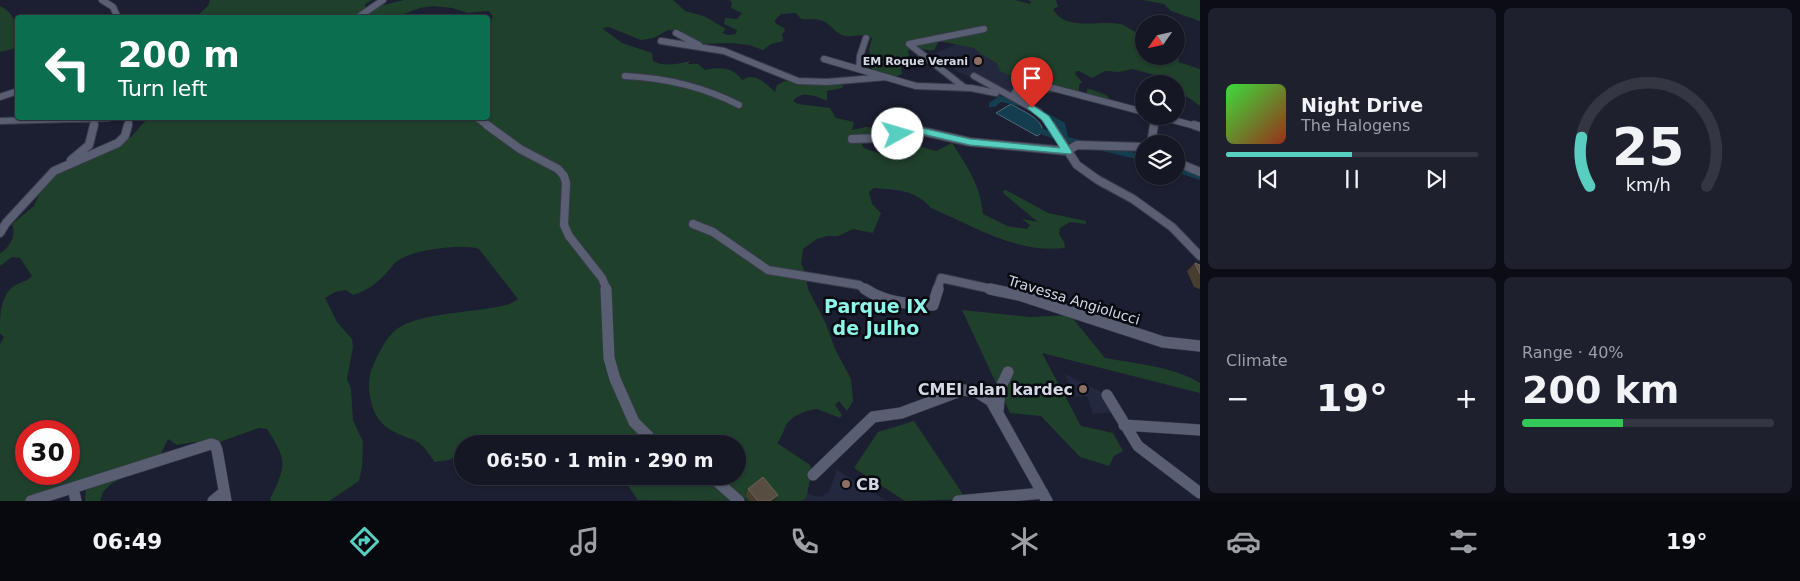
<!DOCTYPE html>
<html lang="en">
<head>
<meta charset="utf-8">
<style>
	body { margin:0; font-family:"DejaVu Sans",sans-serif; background:#1e202d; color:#f1f3f6; height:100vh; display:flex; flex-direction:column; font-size:19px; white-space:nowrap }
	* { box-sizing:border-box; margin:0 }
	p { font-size:16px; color:#9d9fa7 }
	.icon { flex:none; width:28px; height:28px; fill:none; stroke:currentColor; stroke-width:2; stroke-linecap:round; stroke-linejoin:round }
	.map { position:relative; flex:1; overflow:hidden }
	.details { display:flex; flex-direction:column; gap:8px; padding:8px; background:#0c0d14; width:600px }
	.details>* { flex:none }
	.hud { position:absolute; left:15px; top:15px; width:475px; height:105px; border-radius:5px; box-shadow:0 1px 4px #0004,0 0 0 1px #343642; background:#0b6e4f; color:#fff; overflow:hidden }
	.needle { width:32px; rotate:236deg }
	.fabs { position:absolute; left:1135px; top:15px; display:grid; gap:10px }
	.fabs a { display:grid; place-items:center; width:50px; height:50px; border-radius:50%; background:#151725; box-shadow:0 1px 4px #0004,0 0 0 1px #343642; font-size:25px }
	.speed { position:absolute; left:15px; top:420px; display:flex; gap:10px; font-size:25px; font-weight:700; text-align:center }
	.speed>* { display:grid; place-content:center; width:65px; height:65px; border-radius:50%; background:#151725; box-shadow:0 1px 4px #0004,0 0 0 1px #343642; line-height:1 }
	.speed .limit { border:8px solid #d22; background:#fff; color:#111 }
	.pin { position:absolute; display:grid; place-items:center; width:42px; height:42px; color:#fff; margin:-51px -21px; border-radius:50% 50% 50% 0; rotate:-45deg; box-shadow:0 0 5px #0007 }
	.pin .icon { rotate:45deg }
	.me { position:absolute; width:55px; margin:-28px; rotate:84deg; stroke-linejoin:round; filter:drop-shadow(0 0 4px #0008) }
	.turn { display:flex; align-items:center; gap:18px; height:105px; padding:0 20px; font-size:22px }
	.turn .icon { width:65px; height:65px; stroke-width:2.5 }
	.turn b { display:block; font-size:35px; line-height:42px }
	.big { font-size:38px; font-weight:600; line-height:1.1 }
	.details .card { flex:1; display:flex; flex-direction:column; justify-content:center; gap:8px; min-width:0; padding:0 18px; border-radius:8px; background:#1e202d }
	.details .dial { align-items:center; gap:0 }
	.dial svg { height:130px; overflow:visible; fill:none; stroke:#343642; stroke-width:7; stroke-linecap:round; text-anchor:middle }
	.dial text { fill:#f1f3f6; stroke:none }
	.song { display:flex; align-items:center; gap:15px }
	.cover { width:60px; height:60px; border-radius:8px; background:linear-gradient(135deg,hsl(120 70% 55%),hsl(10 70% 35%)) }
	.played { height:5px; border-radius:2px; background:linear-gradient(90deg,#58cec0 50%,#343642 50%) }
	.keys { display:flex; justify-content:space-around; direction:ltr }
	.heat { display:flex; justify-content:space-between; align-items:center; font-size:28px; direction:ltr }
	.charge { height:8px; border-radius:4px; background:linear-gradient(90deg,#34c759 40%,#343642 0) }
	.details .tiles { flex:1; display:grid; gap:8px; grid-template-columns:repeat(2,1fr) }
	.trip { position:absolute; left:454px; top:435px; width:292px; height:50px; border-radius:25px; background:#151725; box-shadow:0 1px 4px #0004,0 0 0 1px #343642; font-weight:600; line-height:50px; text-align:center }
	.menu { display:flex; height:80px; justify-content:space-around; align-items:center; background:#08090f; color:#9d9fa7 }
	.menu .icon { width:35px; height:35px }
	.menu .on { color:#58cec0 }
	.menu b { font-size:22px; color:#f1f3f6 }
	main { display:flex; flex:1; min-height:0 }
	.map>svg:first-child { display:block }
</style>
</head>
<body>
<main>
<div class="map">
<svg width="1200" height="501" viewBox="0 0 1200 501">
	<rect width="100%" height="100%" fill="#1c1f31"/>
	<path fill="#24283e" d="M964 41 1029 69 1014 94 958 72 933 54Z
		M1065 374 1107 395 1117 412 1093 414 1087 396 1073 397Z
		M837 470 887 501H793L800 488 812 495 820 497 829 492Z"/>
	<path fill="#1f402b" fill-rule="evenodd" d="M210 0H372L365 4V7L368 9 404 0H673L685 11 704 16 726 29 722 33 728 35 736 34 737 30 724 24 725 18 737 19 742 13 731 8 732 2 729 0H1015L1030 4 1031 2 1028 0H1056L1058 7 1054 8V11C1067 31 1101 20 1120 24 1126 25 1137 34 1144 37V56H1172L1179 59 1178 62 1200 69V106L1188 97 1176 96V84H1171L1169 79 1133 69 1119 72 1105 71 1092 78 1079 71H1076L1075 74 1082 82 1079 85V91L1087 93V89H1090L1106 95 1113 102 1112 106C1094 106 1081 91 1063 90 1056 90 1051 95 1044 92 1036 89 1033 80 1027 75L1012 76 1000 71 997 63 981 54 974 48 939 41 934 50C925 52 919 46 910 48L908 51 909 57 900 62 902 74 892 78 872 69 869 49 872 38C862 33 855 37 845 36 836 34 832 26 825 22 818 18 809 20 801 19L796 13 781 14 775 20V23L784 28 785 31 782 34 783 41 771 44 763 50 749 45 732 43 700 44 675 31 668 30 654 38 641 40 609 27 602 28 622 43 652 53 653 61C664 67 678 64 690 61L688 64H698L705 70C719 67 733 67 742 80 745 79 747 77 750 77 759 76 770 87 775 92L777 85 785 81 806 84 819 82 843 85 842 88 827 91V101C816 96 802 90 793 101L798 104 830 108 836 118 854 122 852 130 866 127 875 128 877 133 862 141V146L866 149 894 158 897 159 906 154 914 157 903 147 907 143 936 151 952 143C968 168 980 184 983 214L1007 226 1027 229 1030 225 1022 219 1038 222 1004 194 1003 191 1006 190 1048 213 1086 221V224L1070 222 1060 228 1059 234 1064 242 1065 248C1014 253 976 227 931 208 915 189 896 190 874 188L869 192 872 204 881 213 873 233 853 229 838 236H827L817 239 803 249 801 264 805 272 808 289 826 324 835 349 851 379 853 401 847 411 839 401 835 405 842 415 840 418 817 409C807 410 792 415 786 425 783 432 782 437 777 443L810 465 812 471 806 498 801 501H748L713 476H738V444H462V453L449 460 435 462C430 456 425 447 418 442 406 436 390 433 381 422 371 411 367 390 370 375 374 361 385 338 397 329 417 314 464 313 490 308 501 306 509 306 518 299L479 249C463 243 409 250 396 262 393 264 391 268 388 271 379 282 367 291 353 295L346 290 335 292 325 298 337 322 352 339 353 347 347 379 351 389 353 420 363 442 362 467 359 481 329 501H271L270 499C286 466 288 461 267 429L259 428 214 444 194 442 177 445 168 439 159 458 111 484 103 492 100 501H85L86 485 46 501H0V344L4 337 0 333C0 316 0 296 14 286 20 282 27 282 32 276L20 258 12 257 0 266V253C11 247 16 235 12 224L34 206 43 185 52 177 67 168 114 149 131 137 148 118H488V25L493 17 489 11 468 13 452 8 433 6 420 8 395 17H196L208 6ZM26 431H69V474H26Z
		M1143 0H1200V21L1171 11 1164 4Z
		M0 6C17 14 18 31 17 48L0 52Z
		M962 310 1030 317 1070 315 1105 358C1136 364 1173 366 1200 383V393L1042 353 1081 426 1113 433 1123 451 1114 456 1109 466 1080 457 1041 416 1010 413Z
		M914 421 966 499 905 501 854 468 878 432Z
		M621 476H700L726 495 731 501 638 500Z"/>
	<path fill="#143d4f" stroke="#4e6c7b" d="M1011 104C1022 111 1042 118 1043 132L1037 136 996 113Z"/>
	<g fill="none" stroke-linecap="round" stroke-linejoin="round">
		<path fill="#143d4f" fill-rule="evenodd" d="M999 96 1029 103 1065 123 1068 137 1144 155V161L1061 141 1058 126 1023 107 1001 102 995 107H989V103Z
			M1036 126 1057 134 1059 136 1054 139 1033 131V127Z
			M1176 165 1200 173V180L1176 172Z"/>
		<g stroke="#383b49" stroke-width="8">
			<path id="minor-far2" d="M102 0 113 7 118 18
				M357 18 383 0
				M676 33 699 45
				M661 41 724 51 798 81 827 82 886 77
				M824 59 916 86 971 88 996 93
				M859 69 860 56 866 38
				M625 76C666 78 702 86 739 105
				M974 76 1039 112 1052 127
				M1157 84 1158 79
				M965 88 909 44 984 29
				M0 97 18 91
				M1021 100 1014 94 1022 82 1026 81 1144 112
				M1158 116 1199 127
				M126 118 129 121 128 127
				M477 118 489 127
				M0 121 109 118
				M93 127 95 120
				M1153 127 1155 116"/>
		</g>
		<g stroke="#383b49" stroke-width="10">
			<path id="minor-far1" d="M487 125 520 149 558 169 564 176 566 183 564 225 569 236 602 278 607 290
				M1051 125 1077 165 1098 180 1133 199 1172 227 1200 256
				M1194 125 1200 127
				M852 139 881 138 908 128 970 142 1067 151 1077 145 1144 147
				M1151 144 1154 125
				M71 160 89 145 94 125
				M1176 162 1200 172
				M693 224 713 232 768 270 859 285 866 290
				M0 233 6 223 54 171 118 143 125 136 128 125
				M937 290 941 278 996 290"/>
		</g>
		<g stroke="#383b49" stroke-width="12">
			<path id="minor" d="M606 289 609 358 615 379 634 422 656 444
				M865 289C886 303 908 304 933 305L938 289
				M990 289 1019 295 1163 342 1200 346
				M1107 395 1138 446 1200 493
				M998 411 1000 389 1008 372
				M1124 425 1200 430
				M813 475 873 417 901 413 963 390 977 392 991 401 1047 501
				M711 476 739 501
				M73 488 76 501
				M31 501 211 444 215 445 217 450 226 501
				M213 501 224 492
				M958 501 1043 493"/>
		</g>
		<use href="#minor-far2" stroke="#5a5e73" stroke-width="6"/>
		<use href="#minor-far1" stroke="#5a5e73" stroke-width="8"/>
		<use href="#minor" stroke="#5a5e73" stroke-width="11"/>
	</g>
	<path fill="#483e2e" d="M1195 263 1200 265V289L1194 287 1187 271Z
		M748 489 775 501H750L746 496Z"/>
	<path fill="#302a27" d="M778 495 775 501H770Z"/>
	<path fill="#574e41" stroke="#6b645a" d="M1195 263 1200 265V274Z
		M763 477 778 495 770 501H758L748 489Z"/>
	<path fill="#58cec0" stroke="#39867d" d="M1032 105 1049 116 1072 152 1071 154 970 145 910 131 898 136 894 134 908 125 970 139 1060 148 1042 120 1027 108Z"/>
	<g fill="#8d6e63" stroke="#080a11" stroke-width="2">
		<circle cx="978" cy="61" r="5"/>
		<circle cx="1083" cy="389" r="5"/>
		<circle cx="846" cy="484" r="5"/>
	</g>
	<g text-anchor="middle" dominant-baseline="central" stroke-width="5" stroke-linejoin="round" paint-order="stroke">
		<g font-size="11" font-weight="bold" fill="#d5d8e3" stroke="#080a11" text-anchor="end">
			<text x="968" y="61">EM Roque Verani</text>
		</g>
		<g font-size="14" fill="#d5d8e3" stroke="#080a11">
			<text transform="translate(1074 300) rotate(17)">Travessa Angiolucci</text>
		</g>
		<g font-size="16" font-weight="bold" fill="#d5d8e3" stroke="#080a11" text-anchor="end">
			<text x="1073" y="389">CMEI alan kardec</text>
			<text x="856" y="484" text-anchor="start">CB</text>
		</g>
		<g font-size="19" font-weight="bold" fill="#8df6e8" stroke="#080a11">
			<text x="876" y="306">Parque IX<tspan x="876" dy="22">de Julho</tspan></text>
		</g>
	</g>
</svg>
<div class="fabs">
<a><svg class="needle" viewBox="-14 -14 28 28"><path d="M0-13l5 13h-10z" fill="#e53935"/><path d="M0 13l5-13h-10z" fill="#9d9fa7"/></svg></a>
<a><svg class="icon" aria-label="search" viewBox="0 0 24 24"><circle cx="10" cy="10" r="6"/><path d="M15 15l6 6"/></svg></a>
<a><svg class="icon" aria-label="layers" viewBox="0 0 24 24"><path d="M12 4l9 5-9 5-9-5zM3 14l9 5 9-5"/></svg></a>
</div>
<div class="speed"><div class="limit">30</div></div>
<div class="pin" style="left:1032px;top:108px;background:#d93025"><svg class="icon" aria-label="arrive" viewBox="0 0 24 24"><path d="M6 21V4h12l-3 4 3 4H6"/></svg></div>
<svg class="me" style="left:898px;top:134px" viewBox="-20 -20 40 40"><circle r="19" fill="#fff"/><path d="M0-13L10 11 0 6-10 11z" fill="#58cec0"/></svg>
<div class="trip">06:50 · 1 min · 290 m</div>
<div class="hud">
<div class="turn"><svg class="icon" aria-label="left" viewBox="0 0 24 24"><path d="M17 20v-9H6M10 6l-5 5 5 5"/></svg><div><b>200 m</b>Turn left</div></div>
</div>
</div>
<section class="details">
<div class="tiles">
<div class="card">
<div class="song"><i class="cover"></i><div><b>Night Drive</b><p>The Halogens</p></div></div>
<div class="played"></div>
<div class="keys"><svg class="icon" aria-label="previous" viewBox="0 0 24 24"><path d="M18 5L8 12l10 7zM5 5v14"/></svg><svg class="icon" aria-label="pause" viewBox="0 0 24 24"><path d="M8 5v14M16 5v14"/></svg><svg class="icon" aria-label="next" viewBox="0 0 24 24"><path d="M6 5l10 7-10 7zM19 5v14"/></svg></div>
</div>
<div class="card dial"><svg viewBox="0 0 100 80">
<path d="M14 69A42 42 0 1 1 86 69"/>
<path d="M14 69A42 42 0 0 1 9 39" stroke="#58cec0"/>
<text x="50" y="56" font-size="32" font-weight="700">25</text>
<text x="50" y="72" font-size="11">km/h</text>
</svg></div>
<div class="card"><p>Climate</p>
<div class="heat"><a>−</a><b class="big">19°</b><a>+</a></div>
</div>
<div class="card"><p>Range · 40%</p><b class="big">200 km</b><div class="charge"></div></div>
</div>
</section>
</main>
<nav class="menu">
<b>06:49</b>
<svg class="icon on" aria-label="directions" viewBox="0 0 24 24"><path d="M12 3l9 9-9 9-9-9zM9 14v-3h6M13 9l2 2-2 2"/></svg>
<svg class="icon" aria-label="music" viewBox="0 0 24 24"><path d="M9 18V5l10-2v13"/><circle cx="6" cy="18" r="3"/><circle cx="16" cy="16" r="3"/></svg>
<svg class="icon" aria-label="phone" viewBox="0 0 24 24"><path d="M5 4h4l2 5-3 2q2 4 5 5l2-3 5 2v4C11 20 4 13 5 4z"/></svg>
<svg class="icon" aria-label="climate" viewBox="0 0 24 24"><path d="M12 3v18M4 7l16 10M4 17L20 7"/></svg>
<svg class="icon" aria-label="car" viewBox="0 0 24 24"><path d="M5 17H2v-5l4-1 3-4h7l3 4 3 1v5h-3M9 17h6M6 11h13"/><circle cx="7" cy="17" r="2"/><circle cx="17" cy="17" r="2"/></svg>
<svg class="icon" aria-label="filters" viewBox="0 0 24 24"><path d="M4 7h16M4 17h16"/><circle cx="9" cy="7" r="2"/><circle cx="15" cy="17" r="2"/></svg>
<b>19°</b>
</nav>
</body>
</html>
